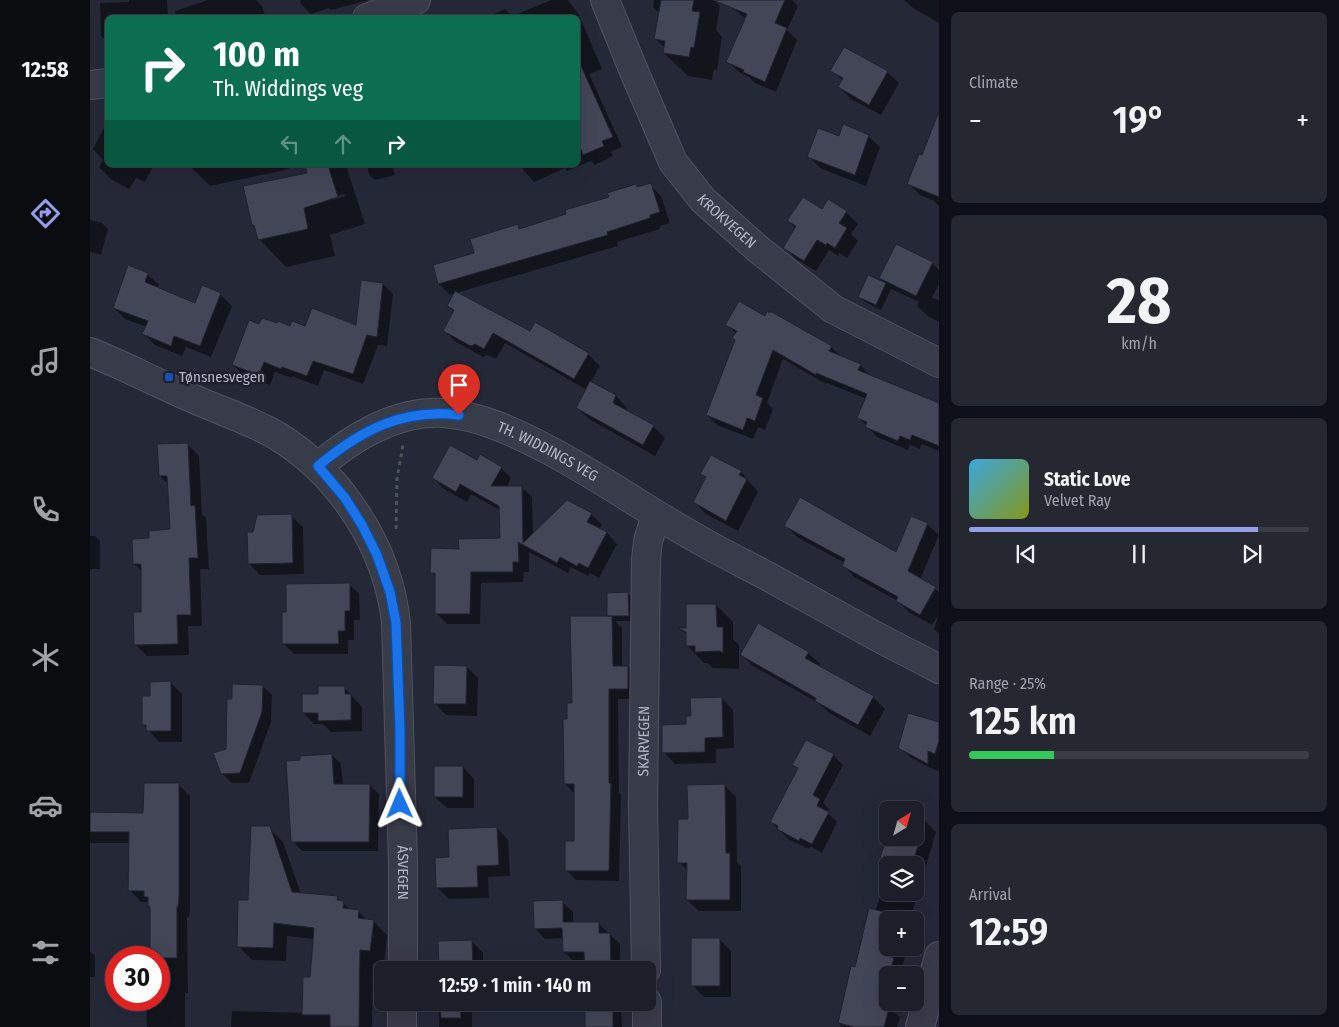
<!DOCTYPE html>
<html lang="en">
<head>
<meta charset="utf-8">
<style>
	body { margin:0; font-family:"Fira Sans Condensed",sans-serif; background:#252731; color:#f1f3f6; height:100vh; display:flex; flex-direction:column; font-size:19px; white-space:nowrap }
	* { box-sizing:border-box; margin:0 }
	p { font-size:16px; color:#a0a2a8 }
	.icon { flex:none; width:28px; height:28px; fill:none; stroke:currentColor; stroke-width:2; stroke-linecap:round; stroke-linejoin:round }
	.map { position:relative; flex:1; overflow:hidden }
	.sheet { display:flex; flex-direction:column; gap:12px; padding:12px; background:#0f1017; width:400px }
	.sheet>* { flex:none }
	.banner { position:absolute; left:15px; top:15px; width:475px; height:152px; border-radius:8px; box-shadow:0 5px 20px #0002,0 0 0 1px #3a3c46; background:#0b6e4f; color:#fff; overflow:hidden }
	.needle { width:32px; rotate:37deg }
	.tools { position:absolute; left:789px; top:801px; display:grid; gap:10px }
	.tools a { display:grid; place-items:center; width:45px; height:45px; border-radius:8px; background:#1c1e29; box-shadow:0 5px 20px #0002,0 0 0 1px #3a3c46; font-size:25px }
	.speed { position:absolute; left:15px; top:946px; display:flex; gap:10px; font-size:25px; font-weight:700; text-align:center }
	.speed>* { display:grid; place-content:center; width:65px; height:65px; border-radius:50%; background:#1c1e29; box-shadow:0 5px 20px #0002,0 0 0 1px #3a3c46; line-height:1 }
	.speed .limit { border:8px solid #d22; background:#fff; color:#111 }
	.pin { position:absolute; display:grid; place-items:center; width:42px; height:42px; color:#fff; margin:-51px -21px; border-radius:50% 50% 50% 0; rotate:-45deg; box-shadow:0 0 5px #0007 }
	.pin .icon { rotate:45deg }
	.me { position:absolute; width:55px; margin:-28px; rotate:359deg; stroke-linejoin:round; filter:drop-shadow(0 0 4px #0008) }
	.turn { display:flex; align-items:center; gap:18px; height:105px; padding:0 25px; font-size:22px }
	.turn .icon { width:65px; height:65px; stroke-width:2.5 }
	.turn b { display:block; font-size:35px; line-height:42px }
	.lanes { display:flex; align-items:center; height:48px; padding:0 25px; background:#0003; justify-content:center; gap:25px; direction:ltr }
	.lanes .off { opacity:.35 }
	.big { font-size:38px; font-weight:600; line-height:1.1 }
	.sheet .card { flex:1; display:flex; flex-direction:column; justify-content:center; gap:8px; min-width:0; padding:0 18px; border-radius:8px; background:#252731 }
	.sheet .dial { align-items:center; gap:0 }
	.dial b { font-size:65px; line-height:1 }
	.song { display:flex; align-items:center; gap:15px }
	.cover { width:60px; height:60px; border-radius:8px; background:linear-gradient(135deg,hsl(200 70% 55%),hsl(70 70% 35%)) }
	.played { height:5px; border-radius:2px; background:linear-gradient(90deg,#939fe9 85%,#3a3c46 85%) }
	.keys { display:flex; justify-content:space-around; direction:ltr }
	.heat { display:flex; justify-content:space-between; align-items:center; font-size:28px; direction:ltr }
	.charge { height:8px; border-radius:4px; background:linear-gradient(90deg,#34c759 25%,#3a3c46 0) }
	.trip { position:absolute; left:284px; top:961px; width:282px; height:50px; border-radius:8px; background:#1c1e29; box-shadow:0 5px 20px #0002,0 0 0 1px #3a3c46; font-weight:600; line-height:50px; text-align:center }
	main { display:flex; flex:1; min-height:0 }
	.dock { display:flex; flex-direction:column; width:90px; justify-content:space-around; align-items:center; background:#0b0c10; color:#a0a2a8 }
	.dock .icon { width:35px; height:35px }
	.dock .selected { color:#939fe9 }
	.dock b { font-size:22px; color:#f1f3f6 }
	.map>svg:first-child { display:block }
</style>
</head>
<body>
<main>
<nav class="dock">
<b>12:58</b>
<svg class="icon selected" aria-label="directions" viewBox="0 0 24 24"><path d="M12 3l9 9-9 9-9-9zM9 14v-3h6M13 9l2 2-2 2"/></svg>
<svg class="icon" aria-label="music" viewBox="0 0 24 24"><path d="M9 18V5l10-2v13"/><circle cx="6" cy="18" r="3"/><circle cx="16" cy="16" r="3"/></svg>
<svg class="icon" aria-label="phone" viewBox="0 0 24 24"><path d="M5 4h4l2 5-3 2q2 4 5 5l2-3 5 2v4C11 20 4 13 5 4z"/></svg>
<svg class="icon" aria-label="climate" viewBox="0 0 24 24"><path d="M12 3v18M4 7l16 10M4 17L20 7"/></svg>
<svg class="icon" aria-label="car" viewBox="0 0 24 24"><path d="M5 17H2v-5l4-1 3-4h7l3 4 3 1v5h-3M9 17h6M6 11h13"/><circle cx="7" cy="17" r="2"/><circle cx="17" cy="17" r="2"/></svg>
<svg class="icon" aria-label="filters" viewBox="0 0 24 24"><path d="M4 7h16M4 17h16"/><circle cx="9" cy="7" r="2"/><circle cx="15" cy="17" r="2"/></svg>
</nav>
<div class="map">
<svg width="849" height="1027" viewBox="0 0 849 1027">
	<rect width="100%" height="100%" fill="#252837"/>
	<path fill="#0007" fill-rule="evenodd" d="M39 0H77L78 18H18V42L11 36 10 3 39 2Z
		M118 0H166L172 6 176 18H87L85 11Z
		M210 0H279L241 10 239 8 221 14 211 4Z
		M461 0H478L489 15 512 69 499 74 532 147 521 152 523 156 505 165 501 161 477 171 475 168 444 182 434 171 431 165H488V18H395L415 9 422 16Z
		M564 0H624L630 6 626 30 632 37 627 70 624 69 622 80 598 76 574 53 575 48 566 39 570 14 563 7Z
		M647 0H702L708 6 697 30 707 40 686 92 665 83 659 77 649 72 638 62 656 19 643 8Z
		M814 0H849V23L823 8Z
		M742 70 797 72 809 83 791 115 761 99 749 87 753 81Z
		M15 126 18 127V165H64L55 182 46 178 39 189 21 179 9 167 13 160 3 149Z
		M778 136 790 147 776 186 730 168 719 156 749 138Z
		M849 143V206L844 201 830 195 819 184 832 156Z
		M99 165H209L195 170 120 186Z
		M216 165H256L275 224 240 235 245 256 196 267 169 239 167 228 163 225 219 174ZM254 194 255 196 243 200V197Z
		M277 165H302L305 175 285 180 279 175Z
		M560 185 571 196 580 223 570 226V229L527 242 528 246 366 293 440 333 498 354 510 366 500 383 526 396 537 408 536 411 563 426 575 438 565 456 499 419 487 408 497 390 415 343 406 359 397 355 393 357 366 342 355 331 364 312 358 306 366 293 360 295 349 284 386 254 428 226 431 229 478 215Z
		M732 210 756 212 768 224 761 234 768 241 757 258 749 253 748 256 739 250 726 271 706 259 695 247 707 229 699 221Z
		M0 220 12 223 18 229 11 255 0 252Z
		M842 263 849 270V284L842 298 849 300V322L838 316 827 306 829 302 801 289 791 310 775 302 769 297 779 276 796 285 790 278Z
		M57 274 69 285 67 289 105 305 130 294 142 306 121 357 96 347 92 356 65 345 54 334 57 327 35 319 24 308Z
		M293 284 303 294 297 346 288 345 273 384 234 370 228 386 202 376V378L185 372 180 385 154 375 143 365 170 326 216 328 267 326Z
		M676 317 741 347 752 358 770 365 780 376 849 408V451L832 444 830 449 820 445 818 450 787 437 769 418 777 399 737 383 736 384 693 359 677 403 683 409 675 430 668 427 663 439 627 425 617 415 646 340V334L637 324Z
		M97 444 109 456 112 514 116 518 119 569H110L112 626H98L99 655 57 656 45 644 53 613 52 571 44 564 60 539 81 531 78 484 70 476Z
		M387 461 411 468 421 478 417 487H431L442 497 443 535 501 514 512 525 509 530 517 533 527 544 509 578 500 573 498 576 481 567 478 573 439 552V572H434L433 582 391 583 390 624H357L346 613V577L342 572 370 551 411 540 410 510 381 494 377 502 354 489 343 478Z
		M651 472 668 492 648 531 616 514 605 502 617 479 612 474Z
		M201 516 213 527 214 574 170 575 159 563 164 533Z
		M837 524 849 535 830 580 849 592V634L844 629 848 616 842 625 819 612 808 601 764 577 753 565 755 563 707 537 696 526 806 553Z
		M0 536H5L10 541V569H0Z
		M259 584 269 594 270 620H264V640H258V654H204L194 644 197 613Z
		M538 594 543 599 544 621H525L532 628V667H538L548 678V699H528L529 793 531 795 529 881 486 880 476 870 485 842V794L475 784 478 720 483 704 520 617Z
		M626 605 643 622V639L649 645V669L623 668 617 663H614L597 645V635L591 629H597Z
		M718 653 730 664 728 667 783 697 795 709 780 736 738 712 730 704 663 666 651 655Z
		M377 667 388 678 387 716 356 715 345 703Z
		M81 683 92 694V742H69L53 724 61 697Z
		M172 686 182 695 181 722 159 783H142L132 773 137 750 143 700Z
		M254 687 272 707V731L241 732 233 724H224L213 712 229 695Z
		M632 699 643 710 644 748 626 749V763L585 764 574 752 597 726 602 717Z
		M849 723V771L840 768 820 757 810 747Z
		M716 741 743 755 753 765 733 803 739 809 738 813 747 822 732 853 720 846 719 849 698 839 681 822 709 770 704 765Z
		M242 755 251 764 253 785H280L289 794 288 851H212L203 841 211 761Z
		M373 767 384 779V808H357L345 797Z
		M89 785 100 796V909L99 917H97L98 993H95V1027H57L56 1000H69V958H55V953L61 954V908L59 902H51L40 890V843H0V813L55 814Z
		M634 785 646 797 647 862 651 866V911H609L597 900 598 871 589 862 599 820Z
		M825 818 835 821 846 832 820 920H798V948H817L812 968 814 970 812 975H798V1002H808L805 1013 810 1017 807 1027H751L749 1023 798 873V892H825V865H799L791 857 798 838H825Z
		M179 828 193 842 211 894 247 898 261 910 268 911 278 921H283L297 935 294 964 283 963 282 1027H141L142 1011 213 1013 221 979 224 939 197 936 196 961 162 960 149 947Z
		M407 828 418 840 420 876 398 877 399 898 359 899 348 888 361 858Z
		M472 902 483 912V923H508L530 944V970H496L495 962H484L474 952V938L455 939 445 928Z
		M629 939 641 951V997H614L602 985Z
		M382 941 393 953V970H350Z
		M0 951 5 956V977H0Z
		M349 1002H382V1027H349Z
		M496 1002H531L532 1027H496Z"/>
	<path fill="#424657" stroke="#1f222f" d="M571 0H604L602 11 610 12 604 48 601 47 599 57 573 53 575 41 564 39Z
		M623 0H695L685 23 697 28 675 82 653 72 654 70 636 62 657 14Z
		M754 47 798 71 779 105 748 87 753 78 740 71Z
		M488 59 523 137 512 141 514 146 493 155 488 142Z
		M848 114H849V197L817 184 829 154 832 155Z
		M753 124 779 135 765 175 717 157 728 128 749 136Z
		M215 165H238L248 197 214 208 218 229 168 240 164 225H162L153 186 217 173Z
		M561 183 570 212 560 215V218L517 232 518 235 348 284 343 265 384 253 380 239 428 224 429 229 476 214 475 210 519 197 517 193 546 184 547 187Z
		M713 197 732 209 738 199 757 211 749 223 757 228 745 248 737 243 736 245 727 240 714 261 693 248 706 226 697 221Z
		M806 244 843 262 826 296 789 278Z
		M38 265 58 273 55 282 105 303 112 285 131 293 110 346 84 336 81 346 52 334 58 321 23 308Z
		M778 275 796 283 786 305 768 297Z
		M271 280 293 283 287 337 277 335 263 374 223 361 217 376 192 367 191 369 174 362 169 375 142 365 159 320 169 324 172 318 187 323 188 321 200 326 202 321 215 326 222 308 266 325Z
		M365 291 440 331 445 322 499 353 484 379 403 333 394 349 385 344 381 346 353 331 362 314 364 310 357 306Z
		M649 301 675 316 677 311 680 313V311L742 346 739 351 771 364 768 370 849 403V446L822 435 820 440 810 436 808 441 775 427 777 422 767 418 777 394 726 373V375L683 350 666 395 673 398 665 421 657 418 653 430 616 415 645 340 642 338 647 331 635 325Z
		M500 381 526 395 523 403 564 425 553 445 486 408Z
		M98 443 101 506 105 505 108 558H99L101 615H87L88 644 44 645 43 612H51V564H43L42 539 59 538V531L80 529 77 476H69L67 444Z
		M360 445 387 460 390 454 412 467 401 486H432L433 543 477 500 502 513 497 522 517 532 498 568 489 563 487 566 470 557 467 563 428 542 429 562H423V572H381L380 614H345V573H340L341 548 369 549 368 539 410 538 409 506 370 484 366 492 342 478Z
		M621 455 652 471 649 475 657 479 636 521 603 502 616 477 610 474Z
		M710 497 806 552 821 516 838 523 818 571 846 587 830 615 806 601 808 597 752 566 755 559 694 526Z
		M202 514 203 563 158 564 157 532H163L167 515Z
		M260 583V611H255V631H248L249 644H192V612H196V584Z
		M538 592 539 616H517V593Z
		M596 604H626L627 627H633V653L630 651 605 652V646H596V632L588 628H596Z
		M480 616H522L523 666H538V689H519V783H521L519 871H475V841H484V784H474L473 719H477V703H482Z
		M668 623 719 652 715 658 784 696 768 725 725 701 726 698 650 655Z
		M344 665 377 666 376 704H343Z
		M81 681V731H56V725H52V696H60V682Z
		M142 684 173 685 172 712 150 773 131 774 123 753 136 749 137 699H142Z
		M228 686H255V694H261V720L228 721V713H212V694H228Z
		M632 697 633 737 615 738V752L572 753V725L596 724V716H601L600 698Z
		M818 713 849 722V741L845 754 838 751V764L808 748Z
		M716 740 744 754 723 795 730 799 727 806 739 812 722 844 710 838 709 841 687 829 688 826 680 822 708 768 702 765Z
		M242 754 244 784H280L279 842H201L196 761 210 760V756Z
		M344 766H373V797H344Z
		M54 783H89V897L88 907H87V958H60V906H58V897H54V891H38L39 832H0V812L53 813Z
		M635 784 636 853H640V900H596L597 863H587L588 819H598L597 785Z
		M825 816 836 820 822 865H799L800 861 790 858 798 833V838H825Z
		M161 826H180L202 892 248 896 247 900 254 901 253 908 269 910 268 918 284 920 280 951 270 950 269 1027H240V1015H212L213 977H220L224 928 184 923 183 948 147 947 148 900H158Z
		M407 827 409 865 387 866 388 887 346 888 345 858 359 857 358 829Z
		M473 900V922H509V933H520L521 970H495L494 952H473L472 928 444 929 443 901Z
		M779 908 798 913V956L804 958 799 975H798V1005H800L794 1027H764L748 1023 761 966 765 967Z
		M601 938H630V986H601Z
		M382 940 383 970H349L348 941Z
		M350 1002H370L371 1018H351Z
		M495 1008H523V1027H495Z"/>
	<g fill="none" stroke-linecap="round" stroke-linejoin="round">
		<g stroke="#505360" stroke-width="30">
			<g id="minor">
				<path id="s1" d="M515 0 543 69 583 162 613 200 668 249 743 309 849 363"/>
				<path d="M277 18 326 0"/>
				<path d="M0 85 18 83"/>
				<path id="s2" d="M0 352C35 366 69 384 104 399 131 411 159 420 184 434 250 473 298 547 306 623L313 863V970"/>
				<path id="s3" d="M228 467C262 437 307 410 354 413 390 416 422 431 453 447 506 474 554 509 606 538 630 552 655 564 679 577 714 596 747 615 782 634 804 646 827 657 849 669"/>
				<path id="s4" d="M556 970 553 805 556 560 558 541 566 515"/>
				<path d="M312 1002V1027"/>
				<path d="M557 1002V1027"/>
				<path d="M830 1027 849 956"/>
			</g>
		</g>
		<path stroke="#49545a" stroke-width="3" stroke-dasharray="4 4" stroke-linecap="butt" d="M306 529 307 479 313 445"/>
		<use href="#minor" stroke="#383b48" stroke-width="28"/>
	</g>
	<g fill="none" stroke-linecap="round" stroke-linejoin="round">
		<g stroke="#114b97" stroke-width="12">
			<path id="route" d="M310 804V731L306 623 300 592 287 555 272 525 255 498 228 466C270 431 312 408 369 415"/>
		</g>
		<use href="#route" stroke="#1a73e8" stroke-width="9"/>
	</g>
	<rect fill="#1a4fb4" stroke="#1e202d" stroke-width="2" x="74" y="372" width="10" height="10" rx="2.5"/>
	<g text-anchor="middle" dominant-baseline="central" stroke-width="5" stroke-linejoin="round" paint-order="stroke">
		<g font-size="15" fill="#b3b6c4" stroke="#1e202d">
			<text stroke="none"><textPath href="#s1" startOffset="256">KROKVEGEN</textPath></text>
			<text stroke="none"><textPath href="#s3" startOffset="252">TH. WIDDINGS VEG</textPath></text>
			<text stroke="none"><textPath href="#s4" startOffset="229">SKARVEGEN</textPath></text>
			<text stroke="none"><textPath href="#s2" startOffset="684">ÅSVEGEN</textPath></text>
		</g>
		<g font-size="15" fill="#b3b6c4" stroke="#1e202d" text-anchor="start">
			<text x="89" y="377">Tønsnesvegen</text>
		</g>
	</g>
</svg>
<div class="tools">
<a><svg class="needle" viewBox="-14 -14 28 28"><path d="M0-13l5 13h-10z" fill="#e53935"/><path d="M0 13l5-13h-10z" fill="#a0a2a8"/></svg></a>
<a><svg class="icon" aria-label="layers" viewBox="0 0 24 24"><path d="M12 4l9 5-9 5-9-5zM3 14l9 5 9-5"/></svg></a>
<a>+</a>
<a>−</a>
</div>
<div class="speed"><div class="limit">30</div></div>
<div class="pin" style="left:369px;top:415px;background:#d93025"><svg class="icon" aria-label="arrive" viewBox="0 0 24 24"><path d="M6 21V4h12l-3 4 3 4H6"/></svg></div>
<svg class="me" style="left:310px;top:804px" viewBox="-20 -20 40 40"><path d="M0-17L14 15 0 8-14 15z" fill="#1a73e8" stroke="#fff" stroke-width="4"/></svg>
<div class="trip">12:59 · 1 min · 140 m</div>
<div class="banner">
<div class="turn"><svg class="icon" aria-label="right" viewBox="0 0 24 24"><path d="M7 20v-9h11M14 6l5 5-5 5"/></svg><div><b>100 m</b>Th. Widdings veg</div></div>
<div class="lanes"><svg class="icon off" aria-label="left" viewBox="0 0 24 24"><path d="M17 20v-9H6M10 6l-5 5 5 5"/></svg><svg class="icon off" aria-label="ahead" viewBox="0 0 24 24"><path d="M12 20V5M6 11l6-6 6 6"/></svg><svg class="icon" aria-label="right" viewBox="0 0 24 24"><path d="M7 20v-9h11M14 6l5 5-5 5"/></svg></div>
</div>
</div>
<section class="sheet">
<div class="card"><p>Climate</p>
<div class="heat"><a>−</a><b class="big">19°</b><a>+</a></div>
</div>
<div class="card dial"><b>28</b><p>km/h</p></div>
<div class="card">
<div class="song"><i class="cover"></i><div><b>Static Love</b><p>Velvet Ray</p></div></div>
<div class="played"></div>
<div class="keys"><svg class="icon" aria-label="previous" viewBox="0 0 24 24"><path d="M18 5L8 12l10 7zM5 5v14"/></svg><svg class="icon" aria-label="pause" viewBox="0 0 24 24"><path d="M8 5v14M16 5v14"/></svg><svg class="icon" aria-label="next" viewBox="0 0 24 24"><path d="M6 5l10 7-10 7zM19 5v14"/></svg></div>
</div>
<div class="card"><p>Range · 25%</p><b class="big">125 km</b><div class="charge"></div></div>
<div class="card"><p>Arrival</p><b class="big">12:59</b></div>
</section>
</main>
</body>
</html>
